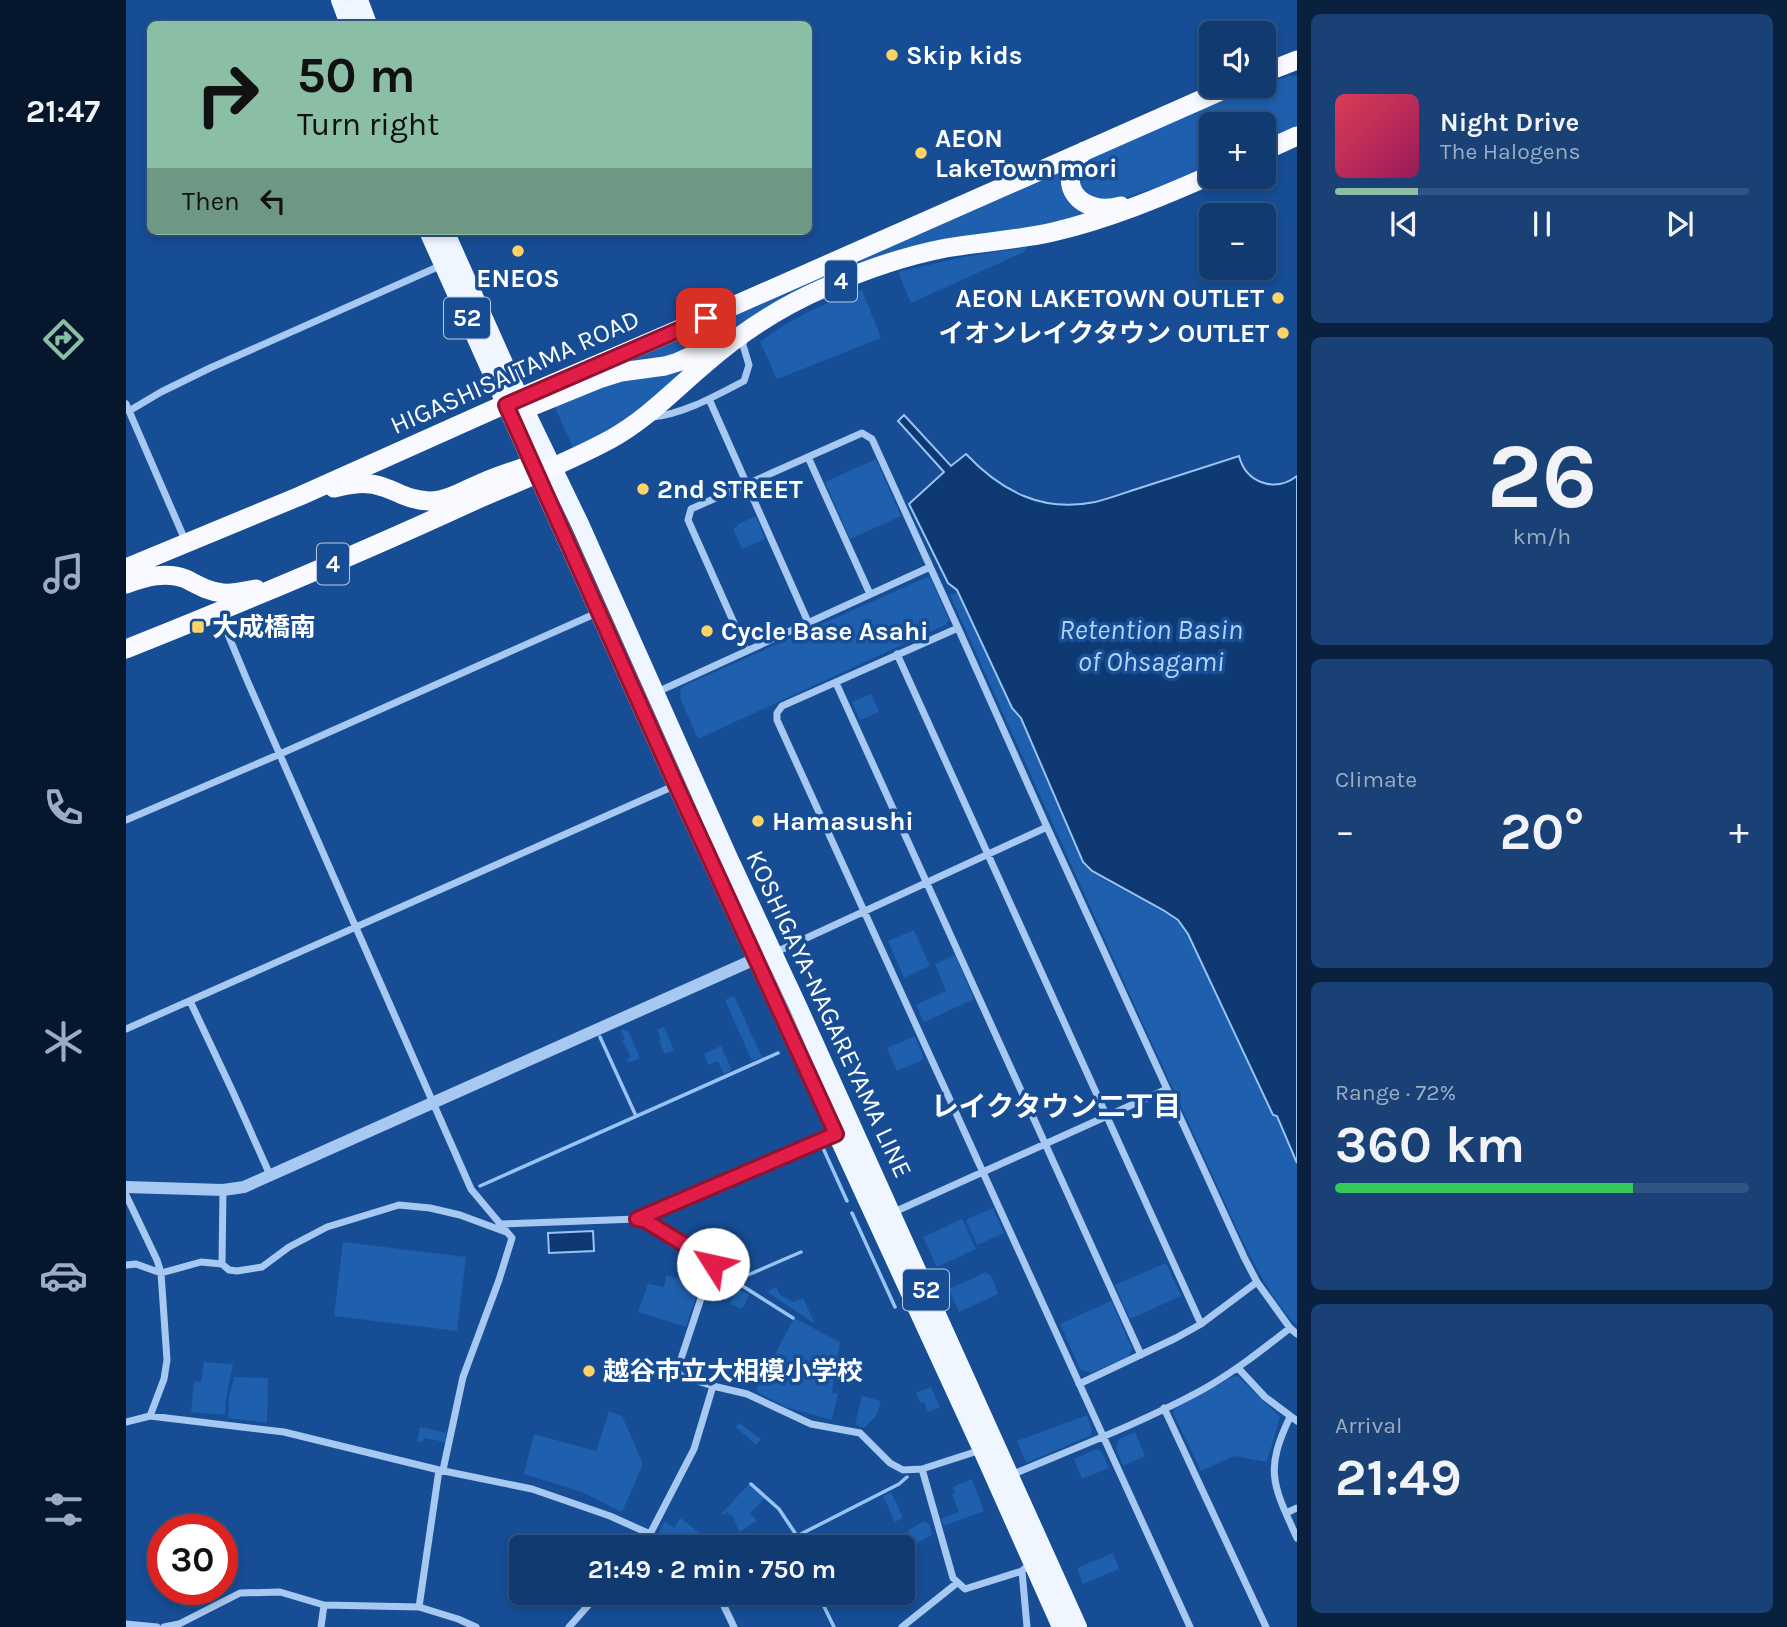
<!DOCTYPE html>
<html lang="en">
<head>
<meta charset="utf-8">
<style>
	body { margin:0; font-family:Karla,"Noto Sans JP",sans-serif; background:#194175; color:#f1f3f6; height:100vh; display:flex; flex-direction:column; font-size:26px; white-space:nowrap }
	* { box-sizing:border-box; margin:0 }
	p { font-size:23px; color:#9cadc3 }
	.icon { flex:none; width:38px; height:38px; fill:none; stroke:currentColor; stroke-width:2; stroke-linecap:round; stroke-linejoin:round }
	.map { position:relative; flex:1; overflow:hidden }
	.side { display:flex; flex-direction:column; gap:14px; padding:14px; background:#09203e; width:490px }
	.side>* { flex:none }
	.banner { position:absolute; left:21px; top:21px; width:665px; height:214px; border-radius:10px; box-shadow:0 4px 10px #0003,0 0 0 2px #305483; background:#8abfa5; color:#111; overflow:hidden }
	.buttons { position:absolute; left:1073px; top:21px; display:grid; gap:14px }
	.buttons a { display:grid; place-items:center; width:77px; height:77px; border-radius:10px; background:#103a70; box-shadow:0 4px 10px #0003,0 0 0 2px #305483; font-size:35px }
	.speed { position:absolute; left:21px; top:1514px; display:flex; gap:14px; font-size:35px; font-weight:700; text-align:center }
	.speed>* { display:grid; place-content:center; width:91px; height:91px; border-radius:50%; background:#103a70; box-shadow:0 4px 10px #0003,0 0 0 2px #305483; line-height:1 }
	.speed .limit { border:10px solid #d22; background:#fff; color:#111 }
	.pin { position:absolute; display:grid; place-items:center; width:60px; height:60px; color:#fff; margin:-30px; border-radius:14px; box-shadow:0 4px 10px #0006 }
	.me { position:absolute; width:77px; margin:-38px; rotate:305deg; stroke-linejoin:round; filter:drop-shadow(0 0 5px #0008) }
	.turn { display:flex; align-items:center; gap:24px; height:147px; padding:0 35px; font-size:32px }
	.turn .icon { width:91px; height:91px; stroke-width:2.5 }
	.turn b { display:block; font-size:49px; line-height:60px }
	.then { display:flex; align-items:center; height:66px; padding:0 35px; background:#0003; gap:14px; font-size:26px }
	.big { font-size:52px; font-weight:700; line-height:1.1 }
	.side .widget { flex:1; display:flex; flex-direction:column; justify-content:center; gap:10px; min-width:0; padding:0 24px; border-radius:10px; background:#194175 }
	.side .dial { align-items:center; gap:0 }
	.dial b { font-size:91px; line-height:1 }
	.song { display:flex; align-items:center; gap:21px }
	.cover { width:84px; height:84px; border-radius:10px; background:linear-gradient(135deg,hsl(350 70% 55%),hsl(330 70% 35%)) }
	.played { height:7px; border-radius:4px; background:linear-gradient(90deg,#8abfa5 20%,#305483 20%) }
	.keys { display:flex; justify-content:space-around; direction:ltr }
	.heat { display:flex; justify-content:space-between; align-items:center; font-size:38px; direction:ltr }
	.charge { height:10px; border-radius:5px; background:linear-gradient(90deg,#34c759 72%,#305483 0) }
	.trip { position:absolute; left:383px; top:1535px; width:406px; height:70px; border-radius:10px; background:#103a70; box-shadow:0 4px 10px #0003,0 0 0 2px #305483; font-weight:700; line-height:70px; text-align:center }
	main { display:flex; flex:1; min-height:0 }
	.menu { display:flex; flex-direction:column; width:126px; justify-content:space-around; align-items:center; background:#06172d; color:#9cadc3 }
	.menu .icon { width:49px; height:49px }
	.menu .on { color:#8abfa5 }
	.menu b { font-size:32px; color:#f1f3f6 }
	.map>svg:first-child { display:block }
</style>
</head>
<body>
<main>
<nav class="menu">
<b>21:47</b>
<svg class="icon on" aria-label="directions" viewBox="0 0 24 24"><path d="M12 3l9 9-9 9-9-9zM9 14v-3h6M13 9l2 2-2 2"/></svg>
<svg class="icon" aria-label="music" viewBox="0 0 24 24"><path d="M9 18V5l10-2v13"/><circle cx="6" cy="18" r="3"/><circle cx="16" cy="16" r="3"/></svg>
<svg class="icon" aria-label="phone" viewBox="0 0 24 24"><path d="M5 4h4l2 5-3 2q2 4 5 5l2-3 5 2v4C11 20 4 13 5 4z"/></svg>
<svg class="icon" aria-label="climate" viewBox="0 0 24 24"><path d="M12 3v18M4 7l16 10M4 17L20 7"/></svg>
<svg class="icon" aria-label="car" viewBox="0 0 24 24"><path d="M5 17H2v-5l4-1 3-4h7l3 4 3 1v5h-3M9 17h6M6 11h13"/><circle cx="7" cy="17" r="2"/><circle cx="17" cy="17" r="2"/></svg>
<svg class="icon" aria-label="filters" viewBox="0 0 24 24"><path d="M4 7h16M4 17h16"/><circle cx="9" cy="7" r="2"/><circle cx="15" cy="17" r="2"/></svg>
</nav>
<div class="map">
<svg width="1171" height="1627" viewBox="0 0 1171 1627">
	<rect width="100%" height="100%" fill="#164d95"/>
	<path fill="#1e5fae" d="M1163 76H1171V129L1138 144V124H1085V167L1054 181 1015 192 991 201 962 197 952 184 954 168 961 160 1090 100 1117 93Z
		M939 165 970 215 827 241 631 317 549 357 472 373Z
		M901 247 898 252 785 303 772 272 837 257Z
		M736 290 755 338 651 379 634 342C665 318 699 303 736 290Z
		M577 357 516 410 448 450 427 403 471 385Z
		M750 459 775 516 724 539 699 482Z
		M630 516 639 539 616 549 607 529 612 526V524Z
		M801 577H804L823 620 819 625 572 739 554 698 555 687Z
		M832 593 887 711 896 721 958 865 967 874 1038 912 1053 923 1063 937 1146 1115 1151 1116 1171 1161V1326C1148 1303 1132 1271 1117 1242L1008 1004 824 595Z
		M745 694 753 712 734 720 726 702Z
		M788 930 804 966 778 978 762 941Z
		M829 955 848 999 798 1022 790 1005 820 991 809 964Z
		M608 996 636 1057 626 1061 599 1000Z
		M538 1027 548 1050 539 1054 533 1041 535 1039 531 1030Z
		M496 1029 502 1031 514 1058 503 1063 501 1059 505 1057 496 1040 499 1039 495 1032Z
		M789 1036 798 1059 771 1071 761 1048Z
		M595 1046 606 1070 598 1074 592 1061 582 1065 578 1054Z
		M867 1208 878 1233 851 1245 840 1220Z
		M836 1219 850 1249 811 1267 797 1237Z
		M217 1242 340 1257 331 1331 208 1316Z
		M1040 1263 1055 1296 1004 1319 989 1285Z
		M860 1272 865 1276 872 1294 833 1312 823 1289Z
		M540 1275 574 1284 560 1327 512 1312 522 1284 538 1287Z
		M650 1287 654 1295 667 1302 677 1298 689 1324 641 1292Z
		M611 1288 623 1295 616 1309 604 1304Z
		M985 1301 1006 1348 1003 1356 965 1373 954 1369 934 1324Z
		M668 1318 714 1342 706 1393 712 1394 706 1420 660 1407 631 1392V1388Z
		M78 1362 107 1364 100 1399 99 1415 65 1412 68 1381 75 1382Z
		M1112 1376 1154 1417 1141 1462 1108 1456 1075 1471 1047 1413 1049 1408 1106 1377Z
		M108 1377 142 1378 141 1423 102 1418 103 1397Z
		M805 1387 814 1407 802 1412 798 1402 794 1403 790 1393Z
		M736 1396 755 1401 750 1416 738 1428 729 1424Z
		M483 1411 496 1416 517 1464 496 1512 456 1492 398 1474 408 1434 470 1451Z
		M961 1415 966 1430 964 1436 900 1463 891 1441Z
		M613 1423 635 1439 630 1445 610 1427Z
		M294 1427 321 1433 319 1442 298 1438 297 1442 291 1441Z
		M1009 1432 1019 1456 997 1466 990 1448 993 1439Z
		M971 1449 976 1452 983 1468 956 1479 948 1459Z
		M846 1479 858 1511 818 1526 815 1519 833 1512 826 1495 829 1493 827 1487Z
		M623 1484 639 1498 624 1513 631 1521 613 1532 606 1515 604 1516 602 1512 597 1515 596 1513Z
		M765 1492 777 1518 769 1522 757 1496Z
		M554 1518 587 1543 585 1547H549L533 1533 539 1521 548 1528Z
		M798 1521 804 1525 806 1535 789 1544 781 1531Z
		M987 1553 993 1569 957 1584 951 1568Z"/>
	<path fill="#0e3972" stroke="#98c3f4" stroke-width="2" d="M778 415 825 466 840 454C875 491 916 513 969 502 986 498 1003 491 1020 486 1051 476 1082 466 1113 456 1120 483 1149 493 1171 476V1163L1151 1116 1147 1115 1062 934 1052 920 1037 910 966 871 957 862 895 718 886 708 831 590 822 583 783 504 818 472 772 421Z
		M467 1231 468 1251 423 1253 422 1233Z"/>
	<g fill="none" stroke-linecap="round" stroke-linejoin="round">
		<path stroke="#98c3f4" stroke-width="3.5" d="M474 1037 510 1116
			M697 1148 721 1201
			M354 1186 652 1053
			M726 1213 769 1307
			M622 1275 675 1252
			M615 1285 667 1318
			M625 1484 653 1509 671 1536
			M667 1542 669 1547
			M654 1547 671 1536 773 1484 781 1477
			M691 1592 708 1627"/>
		<path stroke="#a6c8f1" stroke-width="7" d="M583 399 682 622
			M0 404 59 540
			M3 411 35 392 84 368 316 265
			M527 417C558 414 591 395 618 381L623 365 617 345 618 339
			M682 457 744 594
			M93 613 121 680 345 1189 386 1238 373 1280 337 1377 317 1470
			M620 650 562 520 565 509 736 433 746 439 832 628
			M771 654 1075 1324
			M710 683 1015 1355
			M529 693 804 567
			M0 820 154 754 473 612
			M648 953 921 827
			M64 1001 106 1090 144 1175
			M0 1029 550 785
			M0 1195 31 1260 35 1273 41 1360 38 1379 24 1416
			M766 1213 1041 1089
			M512 1219 710 1134
			M374 1224 511 1219 520 1221 587 1262 551 1371 555 1376 587 1386 568 1449 524 1534 513 1547
			M96 1264 97 1190
			M0 1265 10 1264 35 1273 75 1262 96 1264 103 1270 111 1271 136 1267 163 1247 201 1227 273 1205 304 1208 334 1215 380 1232
			M1112 1368 1139 1397 1171 1421
			M953 1384 1050 1338 1075 1324 1131 1282
			M587 1386 621 1394 685 1424 734 1433 764 1463 777 1470 796 1469 855 1450
			M1038 1408 1140 1627
			M1164 1417C1138 1471 1147 1485 1171 1538
			M0 1422 24 1416 158 1432 313 1470 406 1489 484 1516 524 1534 540 1547
			M796 1469 827 1578 839 1589 896 1571
			M885 1475C949 1448 1015 1423 1076 1390 1108 1372 1136 1350 1164 1328
			M1160 1513 1171 1508
			M898 1569 896 1571 901 1627
			M590 1592 597 1604 608 1627
			M293 1607 313 1470
			M0 1624 31 1627
			M38 1627 53 1624 114 1593 154 1592 198 1605 293 1607 332 1619 350 1627
			M195 1627 198 1605
			M443 1627 474 1592
			M776 1627 831 1583
			M1064 1627 651 720V713L656 706 832 628 921 827 1118 1257 1131 1282 1164 1328 1171 1334"/>
		<path stroke="#a6c8f1" stroke-width="12" d="M0 1187 97 1190 118 1187 636 956"/>
		<path stroke="#f0f6ff" stroke-width="18" d="M214 0 223 24
			M233 0 242 24
			M302 231 550 785 856 1450 935 1627
			M319 231 399 410 454 524 602 856 671 1004 952 1627"/>
		<path stroke="#f8faff" stroke-width="19" d="M1138 73 1171 60
			M958 151C926 184 955 217 995 206
			M1138 151 1171 136
			M397 410 473 379 495 372 539 366 552 362 592 344
			M208 488C224 484 241 481 257 487 275 493 282 500 303 501 323 501 342 488 360 481 372 476 384 472 396 468
			M0 568 174 496 393 398 605 307 1106 86
			M0 584C19 577 40 571 60 579 72 585 83 592 97 593 108 594 120 591 130 589
			M0 649C115 603 230 555 343 503 391 482 439 464 485 439 521 419 548 390 579 364 615 332 656 306 700 287 738 270 779 256 820 248 856 242 892 240 927 232 982 219 1033 198 1085 175"/>
	</g>
	<g fill="none" stroke-linecap="round" stroke-linejoin="round">
		<g stroke="#92132f" stroke-width="18">
			<path id="route" d="M580 318 380 405 550 785 710 1134 511 1219 520 1221 587 1262V1264"/>
		</g>
		<use href="#route" stroke="#e11d48" stroke-width="12"/>
	</g>
	<g fill="#ffd366" stroke="#164d95" stroke-width="2.5">
		<circle cx="766" cy="55" r="7"/>
		<circle cx="795" cy="153" r="7"/>
		<circle cx="392" cy="251" r="7"/>
		<circle cx="1152" cy="298" r="7"/>
		<circle cx="1157" cy="333" r="7"/>
		<circle cx="517" cy="489" r="7"/>
		<rect x="65" y="620" width="14" height="14" rx="3.5"/>
		<circle cx="581" cy="631" r="7"/>
		<circle cx="632" cy="821" r="7"/>
		<circle cx="463" cy="1371" r="7"/>
	</g>
	<g text-anchor="middle" dominant-baseline="central" stroke-width="7" stroke-linejoin="round" paint-order="stroke">
		<g fill="#164d95" stroke="#b9cadf" stroke-width="2">
			<rect x="699" y="260.5" width="32" height="41" rx="5"/>
			<rect x="318" y="297.5" width="46" height="41" rx="5"/>
			<rect x="191" y="543.5" width="32" height="41" rx="5"/>
			<rect x="777" y="1269.5" width="46" height="41" rx="5"/>
		</g>
		<g font-size="24" font-weight="bold" fill="#fff">
			<text x="715" y="281">4</text>
			<text x="341" y="318">52</text>
			<text x="207" y="564">4</text>
			<text x="800" y="1290">52</text>
		</g>
		<g font-size="26" font-weight="bold" fill="#fff" stroke="#164d95" text-anchor="start">
			<text x="780" y="55">Skip kids</text>
			<text x="809" y="138">AEON<tspan x="809" dy="30">LakeTown mori</tspan></text>
			<text x="392" y="278" text-anchor="middle">ENEOS</text>
			<text x="1138" y="298" text-anchor="end">AEON LAKETOWN OUTLET</text>
			<text x="1143" y="333" text-anchor="end">イオンレイクタウン OUTLET</text>
			<text x="531" y="489">2nd STREET</text>
			<text x="86" y="627">大成橋南</text>
			<text x="595" y="631">Cycle Base Asahi</text>
			<text x="646" y="821">Hamasushi</text>
			<text x="477" y="1371">越谷市立大相模小学校</text>
		</g>
		<g font-size="26" fill="#fff" stroke="#164d95">
			<text transform="translate(389 372) rotate(-24)">HIGASHISAITAMA ROAD</text>
			<text transform="translate(703 1014) rotate(65)">KOSHIGAYA-NAGAREYAMA LINE</text>
		</g>
		<g font-size="28" font-style="italic" fill="#b2d2f8" stroke="#164d95">
			<text x="1025" y="629">Retention Basin<tspan x="1025" dy="32">of Ohsagami</tspan></text>
		</g>
		<g font-size="28" font-weight="bold" fill="#fff" stroke="#164d95">
			<text x="930" y="1106">レイクタウン二丁目</text>
		</g>
	</g>
</svg>
<div class="buttons">
<a><svg class="icon" aria-label="sound" viewBox="0 0 24 24"><path d="M4 9h4l5-4v14l-5-4H4zM17 9q2 3 0 6"/></svg></a>
<a>+</a>
<a>−</a>
</div>
<div class="speed"><div class="limit">30</div></div>
<div class="pin" style="left:580px;top:318px;background:#d93025"><svg class="icon" aria-label="arrive" viewBox="0 0 24 24"><path d="M6 21V4h12l-3 4 3 4H6"/></svg></div>
<svg class="me" style="left:587px;top:1264px" viewBox="-20 -20 40 40"><circle r="19" fill="#fff"/><path d="M0-13L10 11 0 6-10 11z" fill="#e11d48"/></svg>
<div class="trip">21:49 · 2 min · 750 m</div>
<div class="banner">
<div class="turn"><svg class="icon" aria-label="right" viewBox="0 0 24 24"><path d="M7 20v-9h11M14 6l5 5-5 5"/></svg><div><b>50 m</b>Turn right</div></div>
<div class="then">Then<svg class="icon" aria-label="left" viewBox="0 0 24 24"><path d="M17 20v-9H6M10 6l-5 5 5 5"/></svg></div>
</div>
</div>
<section class="side">
<div class="widget">
<div class="song"><i class="cover"></i><div><b>Night Drive</b><p>The Halogens</p></div></div>
<div class="played"></div>
<div class="keys"><svg class="icon" aria-label="previous" viewBox="0 0 24 24"><path d="M18 5L8 12l10 7zM5 5v14"/></svg><svg class="icon" aria-label="pause" viewBox="0 0 24 24"><path d="M8 5v14M16 5v14"/></svg><svg class="icon" aria-label="next" viewBox="0 0 24 24"><path d="M6 5l10 7-10 7zM19 5v14"/></svg></div>
</div>
<div class="widget dial"><b>26</b><p>km/h</p></div>
<div class="widget"><p>Climate</p>
<div class="heat"><a>−</a><b class="big">20°</b><a>+</a></div>
</div>
<div class="widget"><p>Range · 72%</p><b class="big">360 km</b><div class="charge"></div></div>
<div class="widget"><p>Arrival</p><b class="big">21:49</b></div>
</section>
</main>
</body>
</html>
